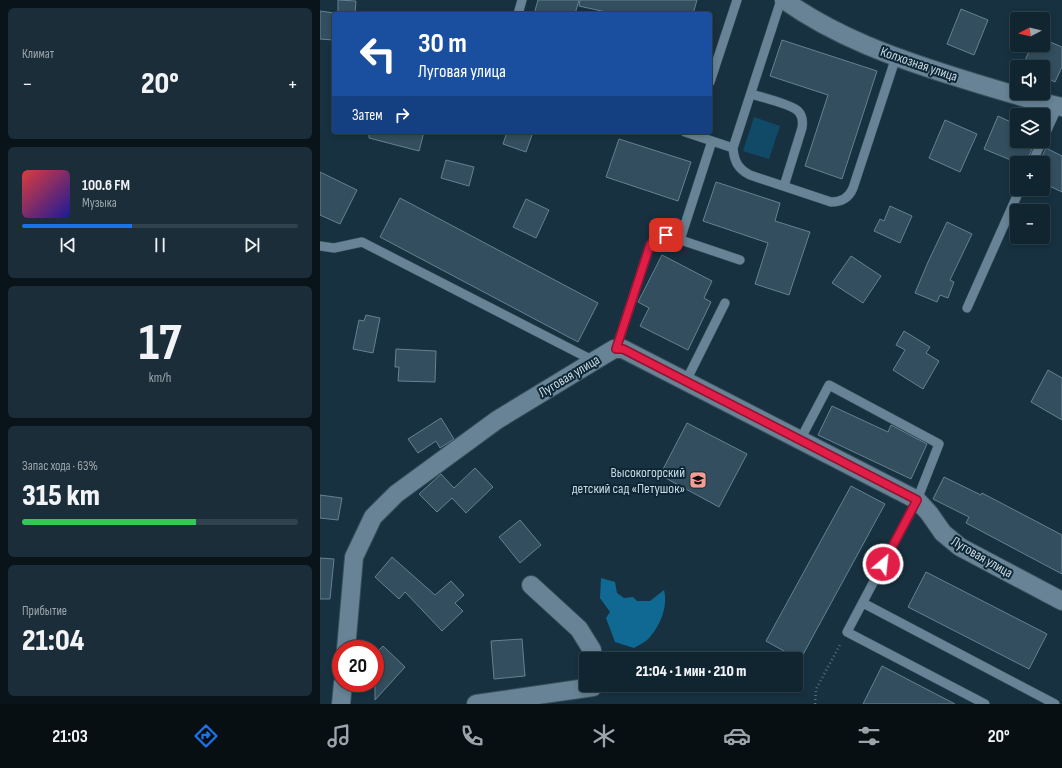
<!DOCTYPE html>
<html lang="ru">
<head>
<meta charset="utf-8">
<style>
	body { margin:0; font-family:"Sofia Sans Condensed",sans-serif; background:#1a2d38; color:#f1f3f6; height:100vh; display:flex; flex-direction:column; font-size:15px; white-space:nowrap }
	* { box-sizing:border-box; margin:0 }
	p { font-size:13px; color:#9ca5ab }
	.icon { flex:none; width:22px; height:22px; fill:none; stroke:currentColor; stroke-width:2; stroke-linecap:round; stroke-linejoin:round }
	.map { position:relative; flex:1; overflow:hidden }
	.drawer { display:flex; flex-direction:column; gap:8px; padding:8px; background:#09141a; width:320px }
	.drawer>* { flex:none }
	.top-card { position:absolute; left:12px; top:12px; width:380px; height:122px; border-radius:4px; box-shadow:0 2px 6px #0003,0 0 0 1px #30424c; background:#1a4fa0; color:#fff; overflow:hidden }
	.needle { width:26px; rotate:263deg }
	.tools { position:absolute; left:690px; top:12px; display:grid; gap:8px }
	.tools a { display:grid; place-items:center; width:40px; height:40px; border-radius:4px; background:#112530; box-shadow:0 2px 6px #0003,0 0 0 1px #30424c; font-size:20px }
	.speed { position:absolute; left:12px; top:640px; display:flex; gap:8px; font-size:20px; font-weight:700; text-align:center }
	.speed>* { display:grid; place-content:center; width:52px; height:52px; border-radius:50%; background:#112530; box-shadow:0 2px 6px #0003,0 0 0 1px #30424c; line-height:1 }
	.speed .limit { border:6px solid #d22; background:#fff; color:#111 }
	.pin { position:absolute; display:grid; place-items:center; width:34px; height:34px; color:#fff; margin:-17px; border-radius:8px; box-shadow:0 2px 6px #0006 }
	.me { position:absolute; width:44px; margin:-22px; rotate:28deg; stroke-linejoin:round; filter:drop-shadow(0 0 3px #0008) }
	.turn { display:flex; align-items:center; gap:14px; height:84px; padding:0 20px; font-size:18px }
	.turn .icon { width:52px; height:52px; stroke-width:2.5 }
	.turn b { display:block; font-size:28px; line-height:34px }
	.then { display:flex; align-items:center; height:38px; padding:0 20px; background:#0003; gap:8px; font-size:15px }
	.big { font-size:30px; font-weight:800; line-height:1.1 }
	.drawer .widget { flex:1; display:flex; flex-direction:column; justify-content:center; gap:6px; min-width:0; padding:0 14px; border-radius:6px; background:#1a2d38 }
	.drawer .dial { align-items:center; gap:0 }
	.dial b { font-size:52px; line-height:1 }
	.song { display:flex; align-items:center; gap:12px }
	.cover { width:48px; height:48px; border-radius:6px; background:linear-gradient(135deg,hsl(0 70% 55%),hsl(240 70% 35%)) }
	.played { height:4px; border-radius:2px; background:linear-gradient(90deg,#1a73e8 40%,#30424c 40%) }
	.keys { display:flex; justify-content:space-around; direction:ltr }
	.heat { display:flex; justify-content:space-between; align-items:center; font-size:22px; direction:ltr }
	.charge { height:6px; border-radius:3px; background:linear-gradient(90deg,#34c759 63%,#30424c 0) }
	.trip { position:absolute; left:259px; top:652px; width:224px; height:40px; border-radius:4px; background:#112530; box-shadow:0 2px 6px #0003,0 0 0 1px #30424c; font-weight:800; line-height:40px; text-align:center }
	.menu { display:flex; height:64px; justify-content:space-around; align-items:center; background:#070f13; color:#9ca5ab }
	.menu .icon { width:28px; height:28px }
	.menu .on { color:#1a73e8 }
	.menu b { font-size:18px; color:#f1f3f6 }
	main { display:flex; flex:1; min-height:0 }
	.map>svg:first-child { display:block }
</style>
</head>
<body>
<main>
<section class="drawer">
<div class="widget"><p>Климат</p>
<div class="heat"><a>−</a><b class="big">20°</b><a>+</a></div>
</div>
<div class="widget">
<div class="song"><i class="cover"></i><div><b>100.6 FM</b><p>Музыка</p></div></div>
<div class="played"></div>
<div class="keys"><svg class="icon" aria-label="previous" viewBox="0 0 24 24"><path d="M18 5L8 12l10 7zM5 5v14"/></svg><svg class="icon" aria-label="pause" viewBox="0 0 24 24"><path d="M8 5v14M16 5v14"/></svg><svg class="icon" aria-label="next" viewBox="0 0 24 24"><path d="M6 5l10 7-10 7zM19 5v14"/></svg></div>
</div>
<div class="widget dial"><b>17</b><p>km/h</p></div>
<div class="widget"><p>Запас хода · 63%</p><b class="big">315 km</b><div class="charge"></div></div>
<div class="widget"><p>Прибытие</p><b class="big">21:04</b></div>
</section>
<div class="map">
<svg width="742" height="704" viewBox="0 0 742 704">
	<rect width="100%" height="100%" fill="#173140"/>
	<path fill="#104a66" d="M434 117 460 126 449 159 423 151Z"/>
	<path fill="#0f6992" d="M281 578 295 582 297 593 304 598 313 597 317 601H330L344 590C348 606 341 624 330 637 326 642 319 645 314 648L295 642 286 618 290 612 280 598Z"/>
	<path fill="#334e5e" stroke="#658192" d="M18 0 36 1 35 14H18Z
		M218 0H259L255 14H214Z
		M260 0H377L373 14H295L259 6Z
		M641 9 668 20 654 55 627 44Z
		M0 11 14 13 13 40 0 39Z
		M723 39 742 47V67L735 82 723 76V67H702L712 45H723Z
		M462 40 557 71 522 179 485 166 508 95 450 76Z
		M678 116 697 125V141H712L715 142 706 163H698L664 149Z
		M625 120 657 134 640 172 609 158Z
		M49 132H104L99 151 49 138Z
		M187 132H213L206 152 183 144Z
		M299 139 371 162 358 201 286 177Z
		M726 148 742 156V192L723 183V163H719Z
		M126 160 154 167 149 186 121 178Z
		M0 172 37 190 20 224 0 215Z
		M396 182 460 203 455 221 490 232 469 295 435 284 448 243 383 221Z
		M80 198 278 303 258 342 60 237Z
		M206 199 229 210 216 238 193 227Z
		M570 206 592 216 580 243 554 231 560 219 564 221Z
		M627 222 652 234 630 280 634 282 628 298 620 295 617 302 595 293 608 262Z
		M342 255 392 281 384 298 391 302 368 350 320 326 329 308 318 302Z
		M531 256 561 276 543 303 512 283Z
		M46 315 60 318 53 353 33 349 39 320 44 321Z
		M584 331 610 347 606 353 619 361 603 389 573 370 585 350 576 345Z
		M76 349 116 351 115 382 78 381 79 367H75Z
		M728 370 742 378V420L711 402Z
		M512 406 568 432 571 425 607 444 591 479 498 435Z
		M121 418 134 439 120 448 116 441 98 453 88 439Z
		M367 423 427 454 399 507 340 475Z
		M155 468 173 487 146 513 132 498 117 512 99 494 121 474 134 488Z
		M624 477 661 495 662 493 742 535V574L646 523 649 517 613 499Z
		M531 486 565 504 480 660 446 641Z
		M0 495 22 498 18 520 0 518Z
		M200 520 221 545 200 563 179 537Z
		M72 557 115 595 131 581 144 595 135 603 143 611 122 631 85 592 79 599 55 577Z
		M0 558 14 559 10 599H0Z
		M606 572 727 634 709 669 588 607Z
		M202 639 205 676 174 679 171 641Z
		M63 646 85 667 55 700V654Z
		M562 666 635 704H543Z"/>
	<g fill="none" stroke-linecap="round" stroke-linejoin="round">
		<g stroke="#394f5c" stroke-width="10">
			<path id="lane" d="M461 0 413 148C414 161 418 169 430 175L511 202C522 202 529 198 533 188L576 57
				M198 14 202 0
				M390 82 417 0
				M431 94C441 97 471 104 478 111 483 116 483 122 482 128L464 186
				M365 132 392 141
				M723 139 738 106
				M712 163 722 141
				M360 240 392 141 413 148
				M0 246 14 248 42 242 274 361
				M647 308 700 189
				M296 349 330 245C334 239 338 236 346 235L420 260
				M366 381 405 303
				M480 440 509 385 619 444 597 500 527 632 665 704
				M543 603 735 704"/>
		</g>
		<g stroke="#394f5c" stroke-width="20">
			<path id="street" d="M464 0C516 37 575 58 636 77 671 88 706 99 742 107
				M211 585 259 629 272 650V659
				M26 649 34 557 53 517 76 494 177 420 274 361 294 349H303L597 500 609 513 623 533 640 547 742 601
				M21 704 23 683
				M156 704 273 687"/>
		</g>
		<path stroke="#576d7a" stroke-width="2.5" stroke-dasharray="1 3" stroke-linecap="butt" d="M495 704 496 689 521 643"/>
		<use href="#lane" stroke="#678395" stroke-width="9"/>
		<use href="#street" stroke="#678395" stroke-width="18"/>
	</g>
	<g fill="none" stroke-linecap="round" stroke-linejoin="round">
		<g stroke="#92132f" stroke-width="10">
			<path id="route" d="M346 235C338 236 334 239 330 245L296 349H303L597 500 563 564"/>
		</g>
		<use href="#route" stroke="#e11d48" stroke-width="7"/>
	</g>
	<defs>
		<g id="school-square" transform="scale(0.9)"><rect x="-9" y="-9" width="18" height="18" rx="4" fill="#f59c93" stroke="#0d2736"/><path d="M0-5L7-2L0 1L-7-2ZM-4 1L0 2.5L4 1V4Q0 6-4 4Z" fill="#111"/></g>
	</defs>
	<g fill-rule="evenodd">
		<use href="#school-square" x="378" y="480"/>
	</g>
	<g text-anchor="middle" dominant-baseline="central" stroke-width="4" stroke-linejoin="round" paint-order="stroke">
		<g font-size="14" fill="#cad9e3" stroke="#0d2736">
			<text transform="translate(599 64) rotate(19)">Колхозная улица</text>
			<text transform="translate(249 376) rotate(-31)">Луговая улица</text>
			<text transform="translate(662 557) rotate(30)">Луговая улица</text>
		</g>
		<g font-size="14" fill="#cad9e3" stroke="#0d2736" text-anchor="end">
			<text x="365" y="472">Высокогорский<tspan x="365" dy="16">детский сад «Петушок»</tspan></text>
		</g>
	</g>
</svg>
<div class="tools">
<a><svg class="needle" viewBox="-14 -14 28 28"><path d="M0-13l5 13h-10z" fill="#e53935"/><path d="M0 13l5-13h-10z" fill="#9ca5ab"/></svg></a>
<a><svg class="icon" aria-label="sound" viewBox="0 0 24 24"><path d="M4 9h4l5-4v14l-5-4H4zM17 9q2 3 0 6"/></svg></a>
<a><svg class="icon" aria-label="layers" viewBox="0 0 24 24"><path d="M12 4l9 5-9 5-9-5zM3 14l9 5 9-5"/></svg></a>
<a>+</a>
<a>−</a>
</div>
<div class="speed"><div class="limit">20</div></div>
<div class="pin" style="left:346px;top:235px;background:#d93025"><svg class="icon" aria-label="arrive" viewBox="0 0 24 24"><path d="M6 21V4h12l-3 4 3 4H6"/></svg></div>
<svg class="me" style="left:563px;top:564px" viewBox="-20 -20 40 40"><circle r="17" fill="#e11d48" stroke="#fff" stroke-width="3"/><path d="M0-11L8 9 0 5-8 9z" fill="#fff"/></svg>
<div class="trip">21:04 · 1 мин · 210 m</div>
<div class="top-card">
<div class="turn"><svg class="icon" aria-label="left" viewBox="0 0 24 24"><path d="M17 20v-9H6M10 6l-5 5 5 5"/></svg><div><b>30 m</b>Луговая улица</div></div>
<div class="then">Затем<svg class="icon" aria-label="right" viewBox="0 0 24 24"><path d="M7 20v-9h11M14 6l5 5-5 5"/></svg></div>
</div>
</div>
</main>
<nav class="menu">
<b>21:03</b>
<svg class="icon on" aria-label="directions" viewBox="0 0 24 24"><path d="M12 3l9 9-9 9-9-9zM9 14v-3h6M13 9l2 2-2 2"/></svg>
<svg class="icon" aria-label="music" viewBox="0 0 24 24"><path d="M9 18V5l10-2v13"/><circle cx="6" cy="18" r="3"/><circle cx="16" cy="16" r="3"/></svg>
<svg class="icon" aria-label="phone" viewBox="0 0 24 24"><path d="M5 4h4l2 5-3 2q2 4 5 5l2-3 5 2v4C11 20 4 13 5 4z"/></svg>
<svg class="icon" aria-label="climate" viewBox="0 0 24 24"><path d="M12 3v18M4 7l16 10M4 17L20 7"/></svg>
<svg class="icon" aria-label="car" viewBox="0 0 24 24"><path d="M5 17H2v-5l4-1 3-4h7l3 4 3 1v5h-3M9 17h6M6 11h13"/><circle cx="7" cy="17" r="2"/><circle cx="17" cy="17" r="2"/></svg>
<svg class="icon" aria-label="filters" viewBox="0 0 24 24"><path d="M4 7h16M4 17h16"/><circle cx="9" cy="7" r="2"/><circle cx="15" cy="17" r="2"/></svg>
<b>20°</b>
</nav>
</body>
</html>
